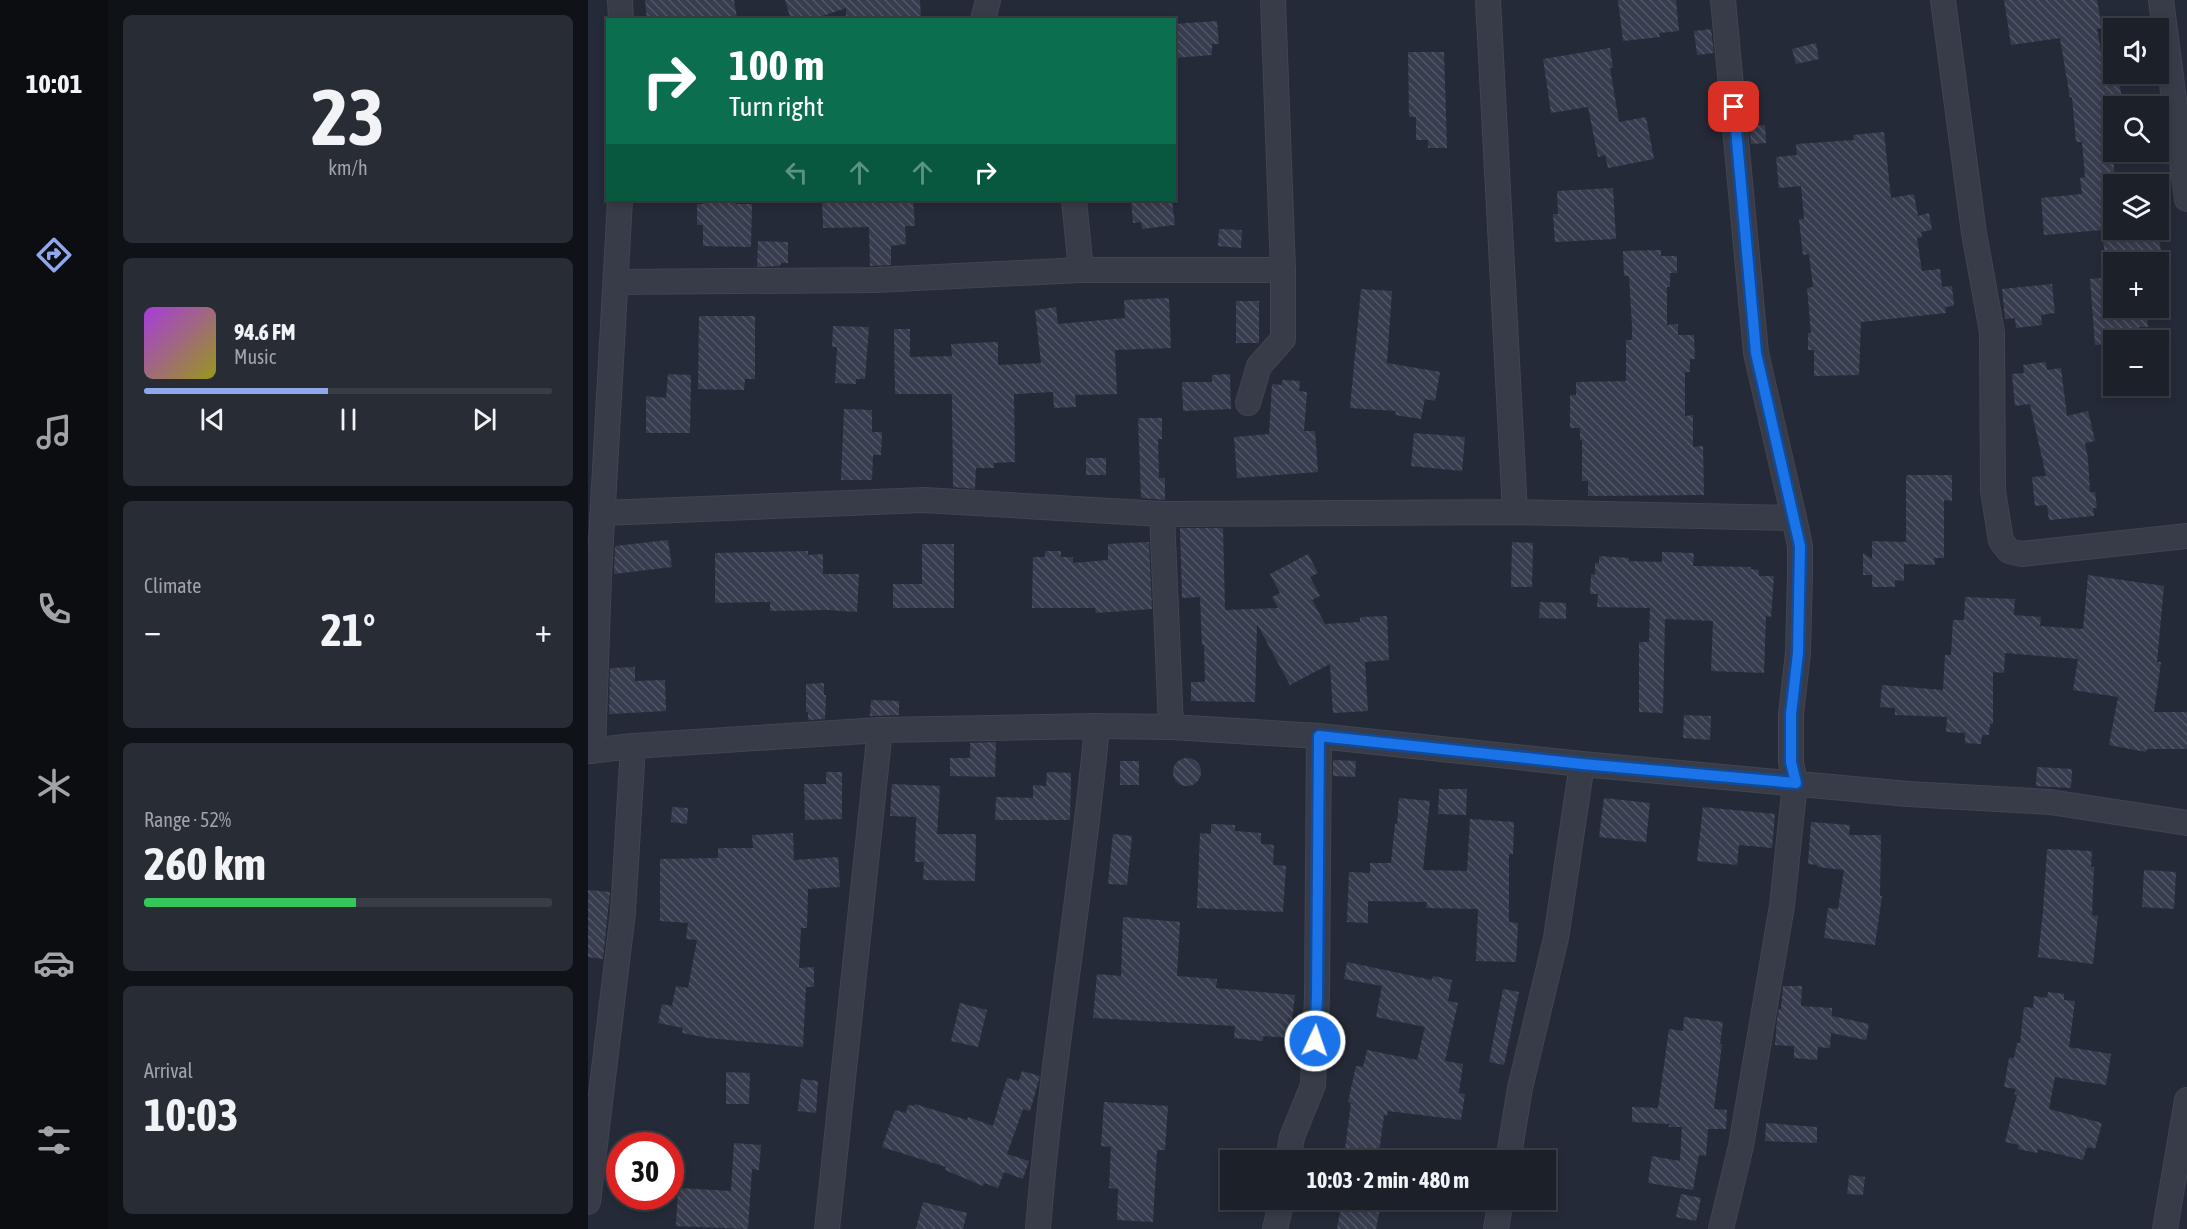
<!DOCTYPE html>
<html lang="en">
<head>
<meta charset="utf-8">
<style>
	body { margin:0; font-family:"Asap Condensed",sans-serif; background:#282d35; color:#f1f3f6; height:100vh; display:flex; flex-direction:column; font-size:22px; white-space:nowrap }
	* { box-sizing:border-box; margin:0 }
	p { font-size:20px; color:#a0a3a8 }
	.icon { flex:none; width:33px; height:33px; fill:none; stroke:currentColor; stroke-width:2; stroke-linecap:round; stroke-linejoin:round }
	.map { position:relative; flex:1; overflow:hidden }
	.sheet { display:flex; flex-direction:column; gap:15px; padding:15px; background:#0f1217; width:480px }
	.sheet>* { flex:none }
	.banner { position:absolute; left:18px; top:18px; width:570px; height:183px; border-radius:0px; box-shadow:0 3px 9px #0003,0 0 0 2px #393e46; background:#0b6e4f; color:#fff; overflow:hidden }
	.fabs { position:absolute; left:1515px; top:18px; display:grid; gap:12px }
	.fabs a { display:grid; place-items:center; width:66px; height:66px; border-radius:0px; background:#1b2029; box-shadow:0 3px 9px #0003,0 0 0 2px #393e46; font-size:30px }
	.speed { position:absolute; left:18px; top:1132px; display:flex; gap:12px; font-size:30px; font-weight:700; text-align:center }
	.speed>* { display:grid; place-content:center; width:78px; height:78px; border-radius:50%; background:#1b2029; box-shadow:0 3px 9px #0003,0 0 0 2px #393e46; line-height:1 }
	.speed .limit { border:9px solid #d22; background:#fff; color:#111 }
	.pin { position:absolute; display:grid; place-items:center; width:51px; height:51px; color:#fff; margin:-26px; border-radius:12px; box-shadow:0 3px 9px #0006 }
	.me { position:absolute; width:66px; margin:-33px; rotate:3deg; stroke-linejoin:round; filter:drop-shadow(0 0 4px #0008) }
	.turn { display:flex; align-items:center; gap:21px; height:126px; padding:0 24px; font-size:27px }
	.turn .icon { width:78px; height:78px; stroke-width:2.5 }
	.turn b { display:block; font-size:42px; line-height:51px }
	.lanes { display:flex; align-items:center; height:57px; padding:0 24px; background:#0003; justify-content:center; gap:30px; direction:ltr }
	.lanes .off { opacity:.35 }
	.big { font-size:45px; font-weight:700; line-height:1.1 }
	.sheet .tile { flex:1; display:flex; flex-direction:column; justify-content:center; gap:9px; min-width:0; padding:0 21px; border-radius:9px; background:#282d35 }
	.sheet .dial { align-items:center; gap:0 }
	.dial b { font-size:78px; line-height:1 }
	.song { display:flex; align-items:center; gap:18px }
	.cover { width:72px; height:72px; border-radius:9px; background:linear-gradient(135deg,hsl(280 70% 55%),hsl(60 70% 35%)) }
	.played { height:6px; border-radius:3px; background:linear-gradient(90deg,#90a7eb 45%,#393e46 45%) }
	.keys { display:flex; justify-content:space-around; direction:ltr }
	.heat { display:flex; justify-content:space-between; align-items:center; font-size:33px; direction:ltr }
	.charge { height:9px; border-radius:4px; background:linear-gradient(90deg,#34c759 52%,#393e46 0) }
	.trip { position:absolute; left:632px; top:1150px; width:336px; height:60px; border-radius:0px; background:#1b2029; box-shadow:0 3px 9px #0003,0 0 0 2px #393e46; font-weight:700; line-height:60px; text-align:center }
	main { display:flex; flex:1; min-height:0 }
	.menu { display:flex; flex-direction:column; width:108px; justify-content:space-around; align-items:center; background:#0b0d10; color:#a0a3a8 }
	.menu .icon { width:42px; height:42px }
	.menu .selected { color:#90a7eb }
	.menu b { font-size:27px; color:#f1f3f6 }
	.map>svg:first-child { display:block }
</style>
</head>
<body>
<main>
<nav class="menu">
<b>10:01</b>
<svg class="icon selected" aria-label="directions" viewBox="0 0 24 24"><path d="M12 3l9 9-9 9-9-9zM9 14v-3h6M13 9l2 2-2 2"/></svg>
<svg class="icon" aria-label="music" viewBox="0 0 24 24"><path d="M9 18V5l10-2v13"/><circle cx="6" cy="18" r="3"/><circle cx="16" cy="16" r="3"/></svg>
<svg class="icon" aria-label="phone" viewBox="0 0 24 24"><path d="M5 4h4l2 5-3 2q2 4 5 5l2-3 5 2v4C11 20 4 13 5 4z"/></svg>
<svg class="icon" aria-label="climate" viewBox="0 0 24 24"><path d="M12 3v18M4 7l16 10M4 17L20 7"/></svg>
<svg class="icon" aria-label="car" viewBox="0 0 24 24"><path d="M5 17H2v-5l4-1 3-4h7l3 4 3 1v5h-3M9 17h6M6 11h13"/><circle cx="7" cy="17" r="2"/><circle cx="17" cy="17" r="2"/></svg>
<svg class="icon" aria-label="filters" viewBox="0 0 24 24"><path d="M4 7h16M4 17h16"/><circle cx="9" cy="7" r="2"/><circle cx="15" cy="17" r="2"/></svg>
</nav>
<section class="sheet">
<div class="tile dial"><b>23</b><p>km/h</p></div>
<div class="tile">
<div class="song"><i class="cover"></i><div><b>94.6 FM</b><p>Music</p></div></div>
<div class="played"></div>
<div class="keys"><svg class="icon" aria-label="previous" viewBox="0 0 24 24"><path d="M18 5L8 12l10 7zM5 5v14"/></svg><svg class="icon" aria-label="pause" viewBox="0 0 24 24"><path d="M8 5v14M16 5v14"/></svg><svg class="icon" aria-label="next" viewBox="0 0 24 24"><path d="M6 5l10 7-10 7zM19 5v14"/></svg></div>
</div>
<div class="tile"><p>Climate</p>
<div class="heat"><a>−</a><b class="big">21°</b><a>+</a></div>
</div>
<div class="tile"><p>Range · 52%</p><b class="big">260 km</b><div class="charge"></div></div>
<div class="tile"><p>Arrival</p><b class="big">10:03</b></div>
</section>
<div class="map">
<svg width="1599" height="1229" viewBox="0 0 1599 1229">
	<defs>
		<pattern id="building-back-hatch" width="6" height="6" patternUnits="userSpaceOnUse" patternTransform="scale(1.5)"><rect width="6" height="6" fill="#373d4e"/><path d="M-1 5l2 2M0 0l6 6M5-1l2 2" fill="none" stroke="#525766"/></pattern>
	</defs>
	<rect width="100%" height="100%" fill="#242a37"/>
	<path fill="url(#building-back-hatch)" d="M57 0H146L149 18 59 20Z
		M197 0H332L333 20H258V8L223 20H203Z
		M1030 0H1088L1091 31 1071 33 1072 37 1035 41Z
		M1416 0H1509L1514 28 1509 29 1515 62 1526 61V74H1530L1535 106H1526V229L1456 235 1453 198 1494 194 1492 178 1497 177 1494 142H1488L1484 97 1482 98 1472 38 1423 45Z
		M629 21 631 44H624V55L586 58V24Z
		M1123 29 1126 53 1109 55 1106 31Z
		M1228 43 1231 59 1208 64 1204 49Z
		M1022 48 1025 68H1022L1031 122 1058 117 1066 159 1020 168 1017 155 1010 157 1000 107 963 113 955 59Z
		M820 52H856L859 148H840V140H828V117H821Z
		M1177 125 1178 143 1163 144 1161 126Z
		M1296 132 1303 198 1326 194 1330 216 1341 213 1344 230 1333 232 1334 237 1329 238 1334 271 1352 269 1354 287 1364 286 1366 306 1357 307 1358 313 1273 322 1271 375 1226 376V350H1220V333H1223L1219 288 1225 287 1221 254 1215 255 1211 219H1216L1213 186 1191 188 1188 157 1209 155 1208 144 1266 140 1265 135Z
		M1025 188 1028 239 967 242 965 214H970L969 191Z
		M116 200H148V204H164L163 247 115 246V225H109V204H115Z
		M234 200H325L327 226H317L318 244 303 246V265L282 266 281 227 235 228Z
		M543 200H584L587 225 554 229 553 222 545 223Z
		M631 229 654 230 653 248 630 246Z
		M1544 230H1570L1574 259 1540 262H1518L1514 233Z
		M170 241 200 242V263H193L192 266 169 267Z
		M1073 250V256H1089V273H1082V287H1079V325L1090 324V335H1106L1107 359H1102V372H1097V416L1105 415V447L1115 446 1116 495 1000 496V481H994V440H992V428H982V395H988V382L1038 381V340H1044V326L1041 276H1036L1035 251Z
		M1526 277V308H1558L1560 327H1551L1552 340H1526V344L1507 345 1502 279Z
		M1464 284 1467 313 1453 315 1454 325 1428 328 1427 318 1417 319 1414 289Z
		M773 289 804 291 799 363 852 372 847 401 837 399 833 419 807 415 808 411 762 408Z
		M581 298 583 348 527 350 529 394 487 395 488 407 466 408 465 392 426 394 427 462 406 463V468H388L387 489 365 487 364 394H307L306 329H322V357L364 356 363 344 410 342V365L453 363 447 310 468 307 470 324 537 318 536 300Z
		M648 301H671V343H648Z
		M111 316H167V379H157L156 390 110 389Z
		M245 326 281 327 277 379H268V384L247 383 249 347H244Z
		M1458 362 1459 370 1473 368 1479 416 1500 411 1507 441 1497 443 1500 459 1502 492H1507L1509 508H1505L1506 516 1461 520 1459 505 1447 506 1444 477 1458 476 1442 404 1427 406 1424 374 1436 373 1435 365Z
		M80 374 103 375 102 433H58V396L78 398Z
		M642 374 643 409 595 411 594 382H624V375Z
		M694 380 712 381 711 391 719 392 716 431H727L730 472 649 478 646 437 681 434 684 384 694 385Z
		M256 409 284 410V432H294L293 455H285L284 480H253Z
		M550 418H574V439H570L571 478H577V500L553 498Z
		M826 433 877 437 874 471 823 466Z
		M498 458H518V475H498Z
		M1318 475H1364V501L1356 500V558H1346L1347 565 1316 564V581L1307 580V587H1284V575H1275V553L1284 559V541L1318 542Z
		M592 528H635L637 610 690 608 684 597 692 593 682 574 720 554 730 573 722 577 732 596 724 600 737 624 772 622V617L799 616 801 660 777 662 780 711 745 713 742 664 702 685 669 624 667 702 603 701V682H617L616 645H614L612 597 594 598Z
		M80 540 84 567 26 574 27 546Z
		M561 542 564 609 508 613 507 608H444L445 557H457V551H473V557H485V563L520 560V544Z
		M924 542 945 543 944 587H923Z
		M334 544H366V608H305V584H334Z
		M220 551V555L235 554V574H271L269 612 239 610 182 611V602L127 603V553Z
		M1074 552 1106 553 1105 566 1163 567 1162 569 1171 570V576H1186L1183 617 1178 616 1176 673 1123 671 1125 621 1077 619 1075 713 1051 712V642H1061L1062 608 1009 607 1010 594H1002L1003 574 1007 575V563H1011V556L1041 558V561L1074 562Z
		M1500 575 1576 586 1569 662H1573L1566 712H1599V749H1559L1558 752 1521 745 1530 697 1485 690 1490 659 1417 653 1416 673 1405 672V724H1402L1401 735H1394L1393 744 1377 743V733L1358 732 1359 717 1307 715V708L1292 707 1294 685 1355 690 1357 655H1363L1365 620H1376L1377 597 1427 599 1426 615 1453 617 1452 626 1495 629Z
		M952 602 978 603V619L951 618Z
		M47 667V681L77 680 78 711 21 714 22 668Z
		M236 683V695H238L237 719 220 720V712H218V684Z
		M283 700 311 701V715L282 716Z
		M1096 715 1123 716 1122 740 1095 738Z
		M408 742 407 777 362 776V758H382V743Z
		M585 772a14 14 0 1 1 28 0a14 14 0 1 1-28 0Z
		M745 760 768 761 767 777 745 776Z
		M532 761H551V785H532Z
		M1449 767 1484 769 1483 788 1448 786Z
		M238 772H254V819L217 820 216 784H238Z
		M459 772 483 773 482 820H407L408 797 445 798V785L458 786Z
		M304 784 352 786 349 834H388L387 881 335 880 336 862H327L328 817 302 816Z
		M851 789H879L878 815 850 814Z
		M811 798 842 801 835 870 879 871 882 819 926 822 925 854H921V922L930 923 928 962 888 961 890 909 838 908 839 902 780 901V923L759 922 761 872 782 873V863H803L807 824H809Z
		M1016 798 1062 803 1058 842 1011 837Z
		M84 807 100 808 99 824 83 822Z
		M1115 807 1187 814 1184 848 1151 845 1149 865 1109 861Z
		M1223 822 1262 825 1261 835H1293L1292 896H1294L1287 945 1236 938 1240 908 1250 909 1256 870 1230 867V865L1220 864Z
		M623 824 647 825V831L673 833V844L686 845 685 865 698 866 695 912 609 908 612 833 623 834Z
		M205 833 206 860 250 857 252 887 220 889 219 928H213L211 968 226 967V987H218L215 1047 120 1038 94 1033 95 1028 70 1023 74 1004 84 1006 88 986 100 988 109 940 98 939 100 923 72 921V859L130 858V848H165L164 835Z
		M525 834 544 836 539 885 520 884Z
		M1459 849 1504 851 1503 867H1506L1504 915 1510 916 1505 964 1450 957 1455 911Z
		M1556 870 1588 872 1586 909 1554 907Z
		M0 890 22 892 15 959 0 957Z
		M535 917 592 922 589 976 629 979 628 988 707 995 702 1038 675 1036V1041L646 1038 647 1026 505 1018 509 974 533 976Z
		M759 962 844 980 845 976 864 980 860 1001 870 1003 857 1061 875 1064 871 1093 877 1094 873 1120 800 1111 799 1116 796 1115 791 1153 757 1149 763 1103 760 1102 768 1066 775 1067 779 1050 829 1060 837 1027 788 1017 794 986 756 979Z
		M1195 986H1214L1213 1006 1244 1008V1016L1281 1024 1278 1040 1243 1033 1242 1048 1230 1047 1229 1060 1206 1058V1046L1187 1045 1189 1019 1191 1009H1193Z
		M915 989 931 992 916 1065 901 1062Z
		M1460 992 1476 994V1000L1487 1001 1481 1047 1523 1054 1518 1085 1467 1077 1461 1109 1514 1123 1507 1149 1499 1147 1495 1160 1450 1149 1449 1153 1430 1149 1431 1145 1417 1142 1429 1095 1426 1094 1428 1089 1416 1087 1421 1058H1426L1429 1043H1432L1436 1007 1445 1008 1446 996 1459 998Z
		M372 1003 399 1010 390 1047 363 1041Z
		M1096 1017 1135 1022 1132 1044H1134L1126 1109 1139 1110 1138 1129H1120L1118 1156 1111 1155 1105 1190 1060 1183 1064 1156 1092 1161 1094 1127H1081V1124L1044 1122V1107L1070 1108 1081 1029 1095 1031Z
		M434 1071 452 1076 442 1111 435 1109 419 1154 441 1161 435 1179 416 1172 410 1188 396 1183 395 1186 357 1170 358 1167 294 1147 307 1110 318 1113 320 1105 326 1106 327 1104 379 1120 380 1117 405 1126 419 1078 431 1081Z
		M138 1072 162 1073 161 1104H138Z
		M213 1079 230 1081 228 1113 210 1111Z
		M516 1102 580 1106 577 1150H569L565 1222 529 1220 530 1189 521 1188 523 1147 513 1146Z
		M1178 1123 1229 1127V1143L1177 1141Z
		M146 1143 173 1145 171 1170 164 1169 160 1229 88 1226 90 1188 143 1191Z
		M1261 1175 1277 1177 1275 1195 1259 1194Z
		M1093 1194 1113 1198 1108 1221 1088 1217Z
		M754 1201 792 1207 788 1229H749Z
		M335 1202 379 1213 375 1229H328Z"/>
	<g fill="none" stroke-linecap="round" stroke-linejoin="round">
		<g stroke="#414551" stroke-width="26">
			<path id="street" d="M32 0 33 20
				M900 0 927 512
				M1355 0 1386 233 1404 332 1405 491 1413 541 1421 551 1433 554 1599 536
				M1573 0 1599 199
				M395 20 400 0
				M486 200 493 270
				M28 282 288 280 493 270H695
				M660 403 671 366 695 339V270L685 0
				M15 513 336 500 574 514 927 512 1206 518
				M574 514 583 727
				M0 751 45 746 292 730 509 726 583 727 731 736 994 764 1320 794 1462 802 1599 823
				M5 751 11 576 32 200
				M700 1161 704 1137 725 1085 729 996 731 736
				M920 1161 932 1088 968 938 994 764
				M0 1202 35 912 45 746
				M239 1229 292 730
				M450 1229C463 1060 494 894 509 726
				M687 1229 694 1200
				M908 1229 913 1200
				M1133 1229 1153 1146 1194 906 1207 783 1203 762V714L1210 653 1212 574V546L1206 518 1168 353 1135 0
				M1577 1229 1599 1100"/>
		</g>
		<use href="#street" stroke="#373c48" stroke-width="24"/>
	</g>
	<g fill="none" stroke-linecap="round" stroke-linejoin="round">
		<g stroke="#114b97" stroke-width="15">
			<path id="route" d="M727 1041 729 996 731 736 994 764 1208 783 1203 762V714L1210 653 1212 546 1168 353 1146 107"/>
		</g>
		<use href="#route" stroke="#1a73e8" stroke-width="10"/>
	</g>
</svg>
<div class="fabs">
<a><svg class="icon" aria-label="sound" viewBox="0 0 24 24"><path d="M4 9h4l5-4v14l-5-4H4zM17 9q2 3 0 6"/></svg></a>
<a><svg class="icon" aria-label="search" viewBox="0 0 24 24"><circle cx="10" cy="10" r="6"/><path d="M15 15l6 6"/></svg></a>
<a><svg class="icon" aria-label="layers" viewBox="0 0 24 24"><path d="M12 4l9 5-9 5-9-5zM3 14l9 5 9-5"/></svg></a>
<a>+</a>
<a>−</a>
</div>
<div class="speed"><div class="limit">30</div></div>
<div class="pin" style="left:1146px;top:107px;background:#d93025"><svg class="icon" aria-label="arrive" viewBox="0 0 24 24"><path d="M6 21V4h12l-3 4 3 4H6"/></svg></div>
<svg class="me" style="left:727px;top:1041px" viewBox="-20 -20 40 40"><circle r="17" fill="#1a73e8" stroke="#fff" stroke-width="3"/><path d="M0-11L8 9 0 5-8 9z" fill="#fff"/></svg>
<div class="trip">10:03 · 2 min · 480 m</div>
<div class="banner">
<div class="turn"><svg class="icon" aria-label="right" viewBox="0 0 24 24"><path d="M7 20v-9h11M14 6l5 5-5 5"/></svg><div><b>100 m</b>Turn right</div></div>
<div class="lanes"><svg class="icon off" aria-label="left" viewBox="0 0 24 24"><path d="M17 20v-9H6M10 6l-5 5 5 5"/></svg><svg class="icon off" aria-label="ahead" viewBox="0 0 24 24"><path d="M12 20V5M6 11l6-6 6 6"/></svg><svg class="icon off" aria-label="ahead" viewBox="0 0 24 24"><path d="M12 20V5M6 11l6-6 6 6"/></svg><svg class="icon" aria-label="right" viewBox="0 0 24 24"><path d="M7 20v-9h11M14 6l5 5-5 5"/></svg></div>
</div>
</div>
</main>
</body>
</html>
